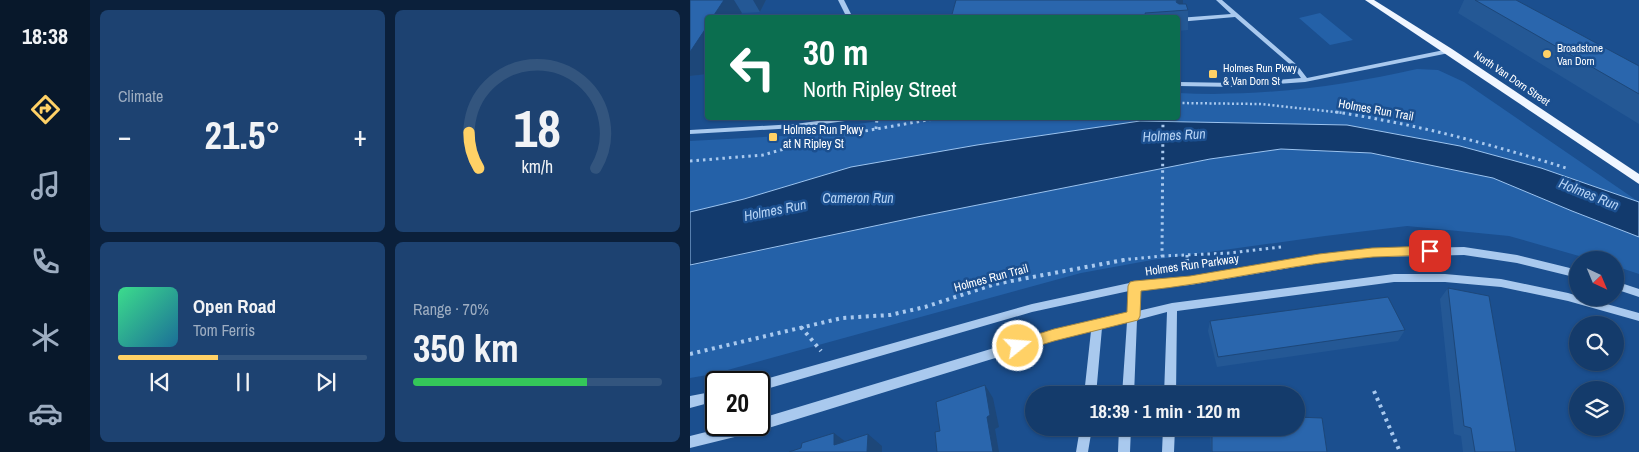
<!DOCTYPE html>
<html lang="en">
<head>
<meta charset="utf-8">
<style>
	body { margin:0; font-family:"Archivo Narrow",sans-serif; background:#1d4271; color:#f1f3f6; height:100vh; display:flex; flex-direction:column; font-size:19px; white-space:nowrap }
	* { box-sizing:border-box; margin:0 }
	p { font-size:16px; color:#9dadc1 }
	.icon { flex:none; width:28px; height:28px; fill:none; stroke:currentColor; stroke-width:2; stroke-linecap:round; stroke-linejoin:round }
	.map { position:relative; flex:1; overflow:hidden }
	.details { display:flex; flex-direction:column; gap:10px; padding:10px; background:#0b203b; width:600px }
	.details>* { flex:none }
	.top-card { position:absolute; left:15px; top:15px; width:475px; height:105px; border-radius:5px; box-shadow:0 1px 4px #0004,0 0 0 1px #33557e; background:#0b6e4f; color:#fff; overflow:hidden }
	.needle { width:32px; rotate:136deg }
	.controls { position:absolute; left:879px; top:251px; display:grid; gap:10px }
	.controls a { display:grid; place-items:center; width:55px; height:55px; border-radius:50%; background:#143b6b; box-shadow:0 1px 4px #0004,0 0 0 1px #33557e; font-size:25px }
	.speed { position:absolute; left:15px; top:371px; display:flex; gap:10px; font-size:25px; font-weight:700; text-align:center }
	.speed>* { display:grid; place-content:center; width:65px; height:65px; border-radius:50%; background:#143b6b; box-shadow:0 1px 4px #0004,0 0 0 1px #33557e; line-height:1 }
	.speed .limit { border:2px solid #111; border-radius:8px; background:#fff; color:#111 }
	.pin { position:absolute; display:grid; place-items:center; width:42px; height:42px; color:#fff; margin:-21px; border-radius:10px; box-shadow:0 2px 8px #0006 }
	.me { position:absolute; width:55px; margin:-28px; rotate:73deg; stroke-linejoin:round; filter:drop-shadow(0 0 4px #0008) }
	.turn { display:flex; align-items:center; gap:18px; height:105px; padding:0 15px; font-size:22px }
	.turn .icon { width:65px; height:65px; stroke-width:2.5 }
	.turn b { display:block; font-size:35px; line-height:42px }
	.big { font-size:38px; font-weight:700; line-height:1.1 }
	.details .card { flex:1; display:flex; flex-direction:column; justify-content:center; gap:8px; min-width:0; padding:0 18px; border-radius:8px; background:#1d4271 }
	.details .dial { align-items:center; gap:0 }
	.dial svg { height:130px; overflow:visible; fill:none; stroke:#33557e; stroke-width:7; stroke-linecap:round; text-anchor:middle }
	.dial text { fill:#f1f3f6; stroke:none }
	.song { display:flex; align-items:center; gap:15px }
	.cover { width:60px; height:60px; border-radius:8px; background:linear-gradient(135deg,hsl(150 70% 55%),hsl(200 70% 35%)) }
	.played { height:5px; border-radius:2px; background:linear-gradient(90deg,#ffd166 40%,#33557e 40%) }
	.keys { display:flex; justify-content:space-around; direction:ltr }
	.heat { display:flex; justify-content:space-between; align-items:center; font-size:28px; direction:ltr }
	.charge { height:8px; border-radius:4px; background:linear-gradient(90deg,#34c759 70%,#33557e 0) }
	.details .tiles { flex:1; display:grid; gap:10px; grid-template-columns:repeat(2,1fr) }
	.trip { position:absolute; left:335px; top:386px; width:280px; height:50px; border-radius:25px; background:#143b6b; box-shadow:0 1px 4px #0004,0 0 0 1px #33557e; font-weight:700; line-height:50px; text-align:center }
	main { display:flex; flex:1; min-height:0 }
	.menu { display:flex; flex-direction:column; width:90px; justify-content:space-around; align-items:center; background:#08182b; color:#9dadc1 }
	.menu .icon { width:35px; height:35px }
	.menu .on { color:#ffd166 }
	.menu b { font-size:22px; color:#f1f3f6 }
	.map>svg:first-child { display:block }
</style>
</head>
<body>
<main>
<nav class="menu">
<b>18:38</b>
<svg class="icon on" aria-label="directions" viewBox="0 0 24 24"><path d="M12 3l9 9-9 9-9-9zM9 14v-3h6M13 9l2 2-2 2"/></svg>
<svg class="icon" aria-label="music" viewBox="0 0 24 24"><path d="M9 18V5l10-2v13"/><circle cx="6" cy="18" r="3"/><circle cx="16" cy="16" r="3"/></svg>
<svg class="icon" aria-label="phone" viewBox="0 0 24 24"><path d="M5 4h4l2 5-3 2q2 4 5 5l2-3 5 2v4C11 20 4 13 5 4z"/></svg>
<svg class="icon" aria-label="climate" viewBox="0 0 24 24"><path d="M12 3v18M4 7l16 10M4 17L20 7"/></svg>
<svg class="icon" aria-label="car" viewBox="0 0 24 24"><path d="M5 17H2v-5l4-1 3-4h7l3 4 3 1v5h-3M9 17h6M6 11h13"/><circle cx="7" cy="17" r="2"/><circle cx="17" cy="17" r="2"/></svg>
</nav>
<section class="details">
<div class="tiles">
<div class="card"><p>Climate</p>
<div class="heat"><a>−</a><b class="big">21.5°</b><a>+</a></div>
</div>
<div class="card dial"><svg viewBox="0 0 100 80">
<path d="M14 69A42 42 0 1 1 86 69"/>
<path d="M14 69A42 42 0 0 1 8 47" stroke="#ffd166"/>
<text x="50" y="56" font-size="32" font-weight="700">18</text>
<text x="50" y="72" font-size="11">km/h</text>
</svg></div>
<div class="card">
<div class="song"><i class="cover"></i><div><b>Open Road</b><p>Tom Ferris</p></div></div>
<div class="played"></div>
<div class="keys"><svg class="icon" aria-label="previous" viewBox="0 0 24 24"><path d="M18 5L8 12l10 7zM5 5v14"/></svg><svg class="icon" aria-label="pause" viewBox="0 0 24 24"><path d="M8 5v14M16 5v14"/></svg><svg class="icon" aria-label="next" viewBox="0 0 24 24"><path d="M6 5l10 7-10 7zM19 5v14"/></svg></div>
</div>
<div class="card"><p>Range · 70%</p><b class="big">350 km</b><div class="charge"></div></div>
</div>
</section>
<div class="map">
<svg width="949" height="452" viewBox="0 0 949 452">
	<rect width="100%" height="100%" fill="#1b4f8f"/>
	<path fill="#2461a8" d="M630 13 663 40 640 45 609 18Z
		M727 69 748 70 774 82 949 202 851 168 770 146 657 125 450 121 287 145 0 212V141L92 136 207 118H488V93C568 97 648 87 727 69Z
		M591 149 681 153 803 178 882 211 949 237V274L925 266V260H903L819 236 717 226 635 236 462 260 391 273 23 374 0 378V266L227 217 520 159Z"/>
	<path fill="#123a6d" stroke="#9cc4f0" d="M450 121 657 125 770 146 851 168 949 202V237L882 211 803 178 681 153 591 149 520 159 227 217 0 265V212L54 199 161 167 287 145Z"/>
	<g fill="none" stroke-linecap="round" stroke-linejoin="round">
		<path stroke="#a9c9ee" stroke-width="2.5" stroke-dasharray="2 2.5" stroke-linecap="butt" d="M488 103 570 104 655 113"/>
		<path stroke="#a9c9ee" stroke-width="3" stroke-dasharray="2.5 4" stroke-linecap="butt" d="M646 112C725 124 801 144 876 168
			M186 129 187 118
			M169 132 249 118
			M0 161 73 155 129 139
			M497 255V260
			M472 256 540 253 591 247
			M432 260 472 256 473 118"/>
		<path stroke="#a9c9ee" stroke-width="4" stroke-dasharray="3 4.5" stroke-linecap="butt" d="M497 259 498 267
			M111 327 131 351
			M0 354 152 318 200 315 235 307 305 284 439 259
			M684 391 710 452"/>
		<path fill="#a9c9ee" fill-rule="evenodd" d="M148 0H154L163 18H157Z
			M526 0H532L607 65 617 78 759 49 762 51 759 53 615 82 547 87 488 86V82L547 83 611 78 603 67 545 17 488 22V18L541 14Z
			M150 118H166L162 120 105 128 0 134V130L105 124Z
			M774 247 827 255 888 270V278L827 263 774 255 682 257 629 263 500 285 449 290 448 311 482 303 704 274H755L811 279 878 293 888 296V298H895L949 313V321L878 301 811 287 755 282H704L487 311 486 395H474L477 312 447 320 444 395H432L437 322 412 328 406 395H394L401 331 364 340 69 431 0 448V436L44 425H69V419L364 330 437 313 439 291 342 312 69 391V382H65L342 304 444 282 500 277 629 255 682 249Z
			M925 281 949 289V297L925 289Z
			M26 391V401L0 408V396Z
			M390 428H402L398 452H386Z
			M429 428H441L440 452H428Z
			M473 428H485L484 452H472Z"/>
		<path fill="#f0f6ff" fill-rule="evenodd" d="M675 0H684L762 49 949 174V184Z"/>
	</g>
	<path fill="#245895" d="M0 0H76L70 12 52 13 49 18H18V74L0 76Z
		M266 0H493V4L498 10V30L488 31V18H261Z
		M774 0H826L949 66V124L768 13Z
		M758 288 826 452H773L771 436 764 434 750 299Z
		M520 321 715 330 708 341 527 367 518 331Z
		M520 428H606L637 452H521Z"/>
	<path fill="#1d4779" d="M34 0H44L52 13 49 18H22Z
		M63 0H76L70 12Z
		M487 0H493V11H486Z
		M18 25V74L0 76V52Z
		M295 385 303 398 309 427 305 429 309 452H303L297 417Z
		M144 433 160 445H144Z
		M178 434 192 446V452H177Z"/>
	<path fill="#2a66ad" stroke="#1d4779" d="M0 0H34L22 18H18V25L0 52Z
		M266 0H487L486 2 489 4H496L498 10 455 13 456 16 435 18H404V16L388 18H261Z
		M785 0H826L949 66V94Z
		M758 288 799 296 826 452H785L781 428 774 426Z
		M698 297 715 330 528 357 520 321Z
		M295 385 300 415 297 417 303 452H247L245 432 250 431 246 402Z
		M606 417 632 418 637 452H522V428H606Z
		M144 433V445L178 434 177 452H99L111 448 112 443Z"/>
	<path fill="#ffd166" stroke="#a68842" d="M740 246 745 247 746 251 745 254 740 255C721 256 702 256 683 257 605 263 528 283 451 291L450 316 448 320 364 341 328 352 323 351 321 346 323 342 364 329 437 312 438 286 440 282 444 281 500 276 629 254 682 248Z"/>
	<g fill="#ffd166" stroke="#1b4f8f" stroke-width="2">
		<circle cx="857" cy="54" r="5"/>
		<rect x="518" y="69" width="10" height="10" rx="2.5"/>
		<rect x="78" y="132" width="10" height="10" rx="2.5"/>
	</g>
	<g text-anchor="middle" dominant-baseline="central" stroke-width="5" stroke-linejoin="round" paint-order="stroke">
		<g font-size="11" fill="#fff" stroke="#1b4f8f" text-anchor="start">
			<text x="867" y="48">Broadstone<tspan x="867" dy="13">Van Dorn</tspan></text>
			<text x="533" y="68">Holmes Run Pkwy<tspan x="533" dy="13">&amp; Van Dorn St</tspan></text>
		</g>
		<g font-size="11" fill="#fff" stroke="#1b4f8f">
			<text transform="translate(822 78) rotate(34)">North Van Dorn Street</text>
		</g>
		<g font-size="12" fill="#fff" stroke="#1b4f8f">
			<text transform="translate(686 110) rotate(10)">Holmes Run Trail</text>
			<text transform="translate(502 265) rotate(-8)">Holmes Run Parkway</text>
			<text transform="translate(301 278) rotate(-15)">Holmes Run Trail</text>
		</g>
		<g font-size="12" fill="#fff" stroke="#1b4f8f" text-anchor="start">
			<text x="93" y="130">Holmes Run Pkwy<tspan x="93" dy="14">at N Ripley St</tspan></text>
		</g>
		<g font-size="14" font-style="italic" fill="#b5d3f5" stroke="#1b4f8f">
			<text transform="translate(484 135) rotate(-3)">Holmes Run</text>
			<text transform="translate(899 194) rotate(22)">Holmes Run</text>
			<text x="168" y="198">Cameron Run</text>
			<text transform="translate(85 210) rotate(-11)">Holmes Run</text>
		</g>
	</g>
</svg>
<div class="controls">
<a><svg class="needle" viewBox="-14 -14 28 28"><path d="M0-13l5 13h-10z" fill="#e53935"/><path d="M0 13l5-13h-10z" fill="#9dadc1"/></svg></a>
<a><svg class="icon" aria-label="search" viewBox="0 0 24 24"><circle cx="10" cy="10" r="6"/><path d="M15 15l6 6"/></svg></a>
<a><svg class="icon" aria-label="layers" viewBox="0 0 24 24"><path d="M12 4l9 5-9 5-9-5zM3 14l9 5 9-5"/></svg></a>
</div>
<div class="speed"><div class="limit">20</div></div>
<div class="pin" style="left:740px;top:251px;background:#d93025"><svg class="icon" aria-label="arrive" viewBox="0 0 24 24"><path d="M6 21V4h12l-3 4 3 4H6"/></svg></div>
<svg class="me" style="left:328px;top:346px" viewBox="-20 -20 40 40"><circle r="17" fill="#ffd166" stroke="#fff" stroke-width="3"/><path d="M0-11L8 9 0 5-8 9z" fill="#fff"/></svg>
<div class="trip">18:39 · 1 min · 120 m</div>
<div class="top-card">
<div class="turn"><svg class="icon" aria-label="left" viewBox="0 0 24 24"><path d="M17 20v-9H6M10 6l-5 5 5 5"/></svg><div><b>30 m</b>North Ripley Street</div></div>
</div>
</div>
</main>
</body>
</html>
